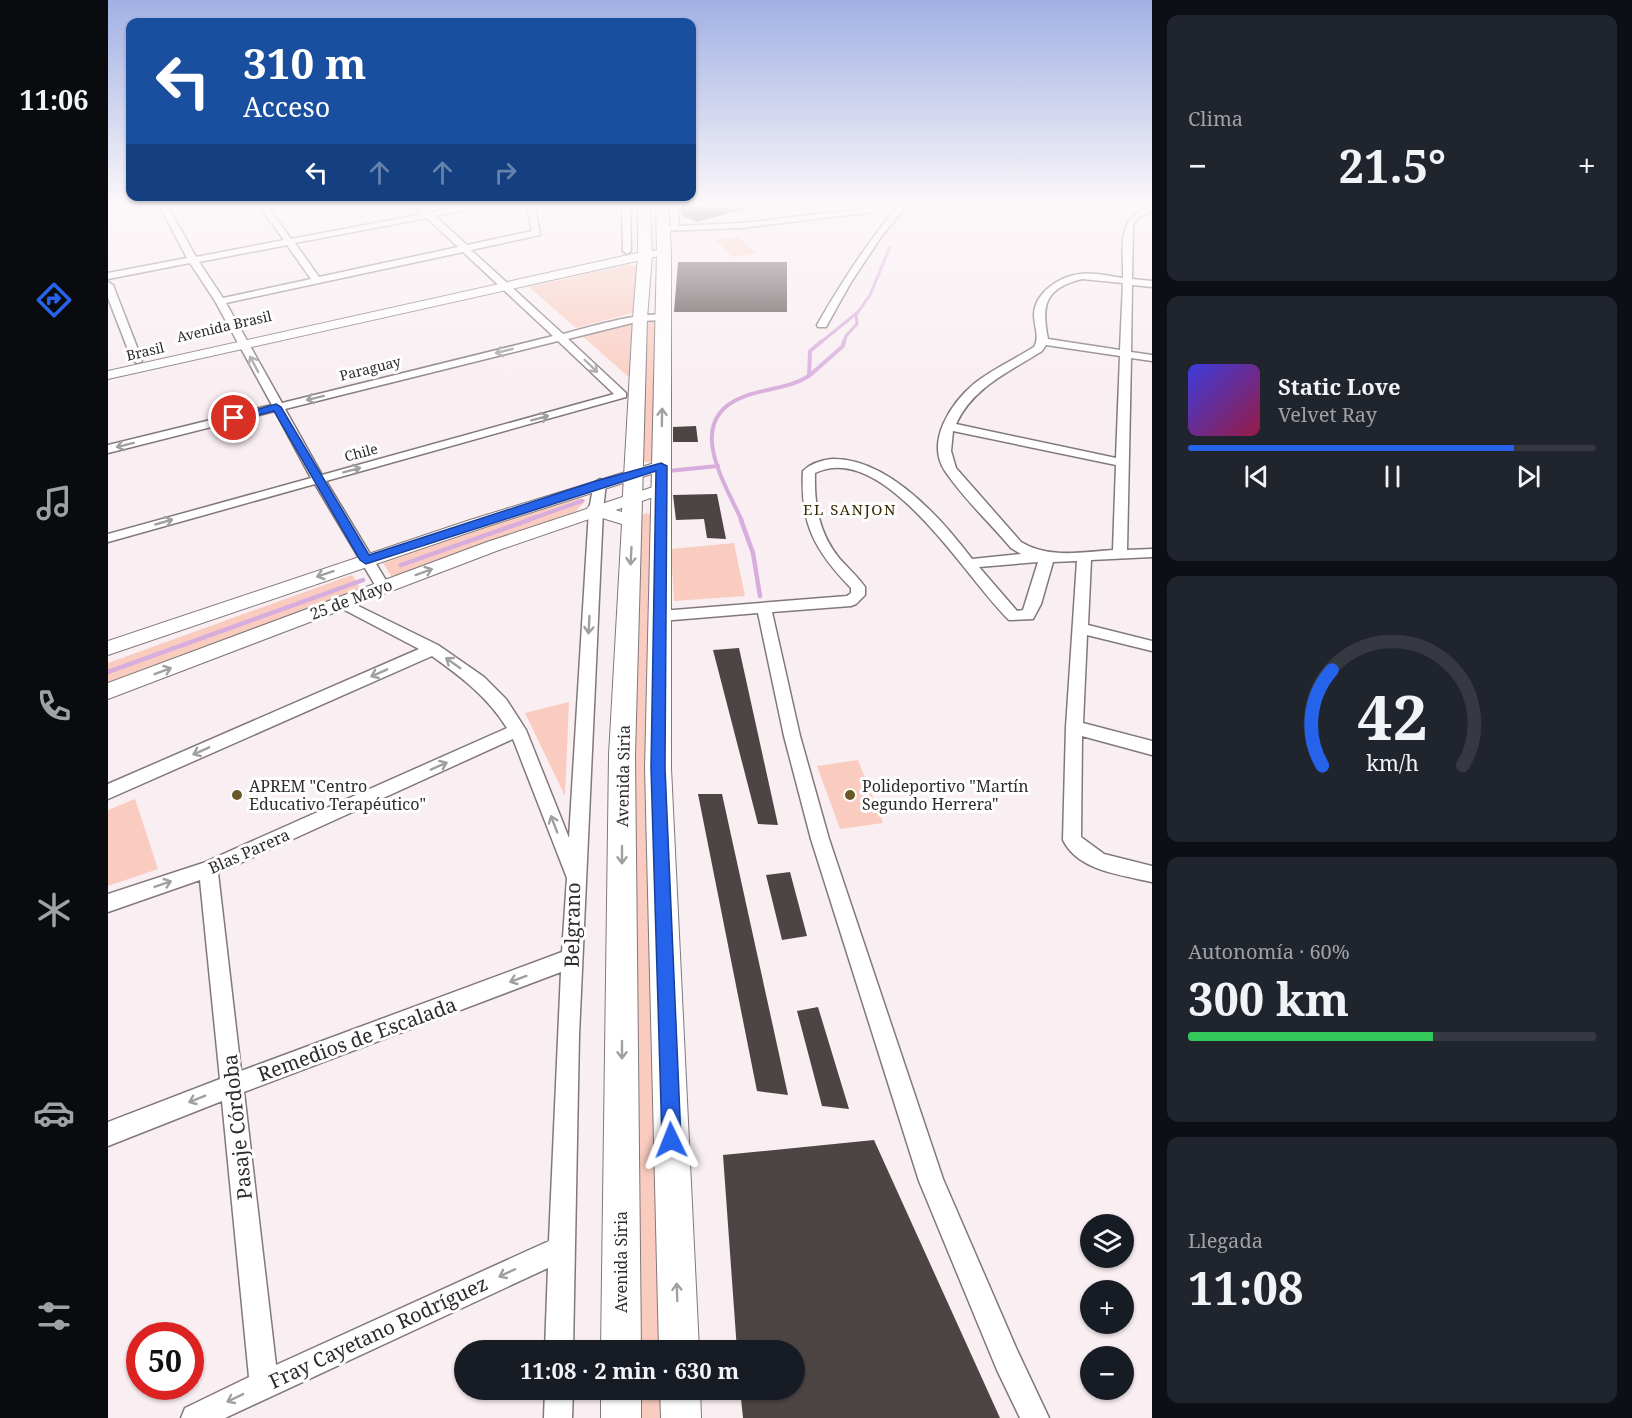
<!DOCTYPE html>
<html lang="es">
<head>
<meta charset="utf-8">
<style>
	body { margin:0; font-family:"Noto Serif",serif; background:#20242c; color:#f1f3f6; height:100vh; display:flex; flex-direction:column; font-size:22px; white-space:nowrap }
	* { box-sizing:border-box; margin:0 }
	p { font-size:20px; color:#9ea1a6 }
	.icon { flex:none; width:33px; height:33px; fill:none; stroke:currentColor; stroke-width:2; stroke-linecap:round; stroke-linejoin:round }
	.map { position:relative; flex:1; overflow:hidden }
	.drawer { display:flex; flex-direction:column; gap:15px; padding:15px; background:#0d0f14; width:480px }
	.drawer>* { flex:none }
	.hud { position:absolute; left:18px; top:18px; width:570px; height:183px; border-radius:12px; box-shadow:0 2px 4px #0004; background:#1a4fa0; color:#fff; overflow:hidden }
	.controls { position:absolute; left:972px; top:1214px; display:grid; gap:12px }
	.controls a { display:grid; place-items:center; width:54px; height:54px; border-radius:50%; background:#171b24; box-shadow:0 2px 4px #0004; font-size:30px }
	.speed { position:absolute; left:18px; top:1322px; display:flex; gap:12px; font-size:30px; font-weight:700; text-align:center }
	.speed>* { display:grid; place-content:center; width:78px; height:78px; border-radius:50%; background:#171b24; box-shadow:0 2px 4px #0004; line-height:1 }
	.speed .limit { border:9px solid #d22; background:#fff; color:#111 }
	.pin { position:absolute; display:grid; place-items:center; width:51px; height:51px; color:#fff; margin:-26px; border:3px solid #fff; border-radius:50%; box-shadow:0 2px 6px #0007 }
	.me { position:absolute; width:66px; margin:-33px; rotate:358deg; stroke-linejoin:round; filter:drop-shadow(0 0 4px #0008) }
	.turn { display:flex; align-items:center; gap:21px; height:126px; padding:0 18px; font-size:27px }
	.turn .icon { width:78px; height:78px; stroke-width:2.5 }
	.turn b { display:block; font-size:42px; line-height:51px }
	.lanes { display:flex; align-items:center; height:57px; padding:0 18px; background:#0003; justify-content:center; gap:30px; direction:ltr }
	.lanes .off { opacity:.35 }
	.big { font-size:45px; font-weight:700; line-height:1.1 }
	.drawer .card { flex:1; display:flex; flex-direction:column; justify-content:center; gap:9px; min-width:0; padding:0 21px; border-radius:12px; background:#20242c }
	.drawer .dial { align-items:center; gap:0 }
	.dial svg { height:156px; overflow:visible; fill:none; stroke:#363941; stroke-width:7; stroke-linecap:round; text-anchor:middle }
	.dial text { fill:#f1f3f6; stroke:none }
	.song { display:flex; align-items:center; gap:18px }
	.cover { width:72px; height:72px; border-radius:9px; background:linear-gradient(135deg,hsl(240 70% 55%),hsl(340 70% 35%)) }
	.played { height:6px; border-radius:3px; background:linear-gradient(90deg,#2563eb 80%,#363941 80%) }
	.keys { display:flex; justify-content:space-around; direction:ltr }
	.heat { display:flex; justify-content:space-between; align-items:center; font-size:33px; direction:ltr }
	.charge { height:9px; border-radius:4px; background:linear-gradient(90deg,#34c759 60%,#363941 0) }
	.trip { position:absolute; left:346px; top:1340px; width:351px; height:60px; border-radius:30px; background:#171b24; box-shadow:0 2px 4px #0004; font-weight:700; line-height:60px; text-align:center }
	main { display:flex; flex:1; min-height:0 }
	.tabs { display:flex; flex-direction:column; width:108px; justify-content:space-around; align-items:center; background:#090b0e; color:#9ea1a6 }
	.tabs .icon { width:42px; height:42px }
	.tabs .active { color:#2563eb }
	.tabs b { font-size:27px; color:#f1f3f6 }
	.map>svg:first-child { display:block }
</style>
</head>
<body>
<main>
<nav class="tabs">
<b>11:06</b>
<svg class="icon active" aria-label="directions" viewBox="0 0 24 24"><path d="M12 3l9 9-9 9-9-9zM9 14v-3h6M13 9l2 2-2 2"/></svg>
<svg class="icon" aria-label="music" viewBox="0 0 24 24"><path d="M9 18V5l10-2v13"/><circle cx="6" cy="18" r="3"/><circle cx="16" cy="16" r="3"/></svg>
<svg class="icon" aria-label="phone" viewBox="0 0 24 24"><path d="M5 4h4l2 5-3 2q2 4 5 5l2-3 5 2v4C11 20 4 13 5 4z"/></svg>
<svg class="icon" aria-label="climate" viewBox="0 0 24 24"><path d="M12 3v18M4 7l16 10M4 17L20 7"/></svg>
<svg class="icon" aria-label="car" viewBox="0 0 24 24"><path d="M5 17H2v-5l4-1 3-4h7l3 4 3 1v5h-3M9 17h6M6 11h13"/><circle cx="7" cy="17" r="2"/><circle cx="17" cy="17" r="2"/></svg>
<svg class="icon" aria-label="filters" viewBox="0 0 24 24"><path d="M4 7h16M4 17h16"/><circle cx="9" cy="7" r="2"/><circle cx="15" cy="17" r="2"/></svg>
</nav>
<div class="map">
<svg width="1044" height="1418" viewBox="0 0 1044 1418">
	<rect width="100%" height="100%" fill="#f9eef1"/>
	<path fill="#f9ccbf" d="M630 237 648 253 625 257 607 240Z
		M519 265 531 266 528 312 468 328 421 287Z
		M546 320 548 321 545 463 534 461 539 323Z
		M526 321 524 380 472 334Z
		M468 497 478 500 468 511 284 577 275 563Z
		M538 513 544 515 555 1350H527L523 754 533 516Z
		M626 543 637 596 566 601 563 549Z
		M244 575 253 589 0 683V663Z
		M461 702 457 796 417 713Z
		M750 760 775 823 732 829 709 766Z
		M27 799 50 869 0 886V810Z
		M527 1389H556L557 1418H527Z"/>
	<g fill="none" stroke-linecap="round" stroke-linejoin="round">
		<path stroke="#d7addd" stroke-width="3" d="M712 343 750 312 762 295 782 247
			M736 343 738 336 749 324 748 314"/>
		<path stroke="#d7addd" stroke-width="4" d="M701 376 735 346 736 341
			M560 471 610 466
			M417 521 474 501
			M634 521C617 483 575 420 635 397 657 388 680 389 701 376L702 351 714 341"/>
		<path stroke="#d7addd" stroke-width="4.5" d="M633 520 645 553 652 596
			M293 565 421 520
			M0 672 255 580"/>
	</g>
	<path fill="#4d4444" d="M572 203H643V207L589 222 573 215Z
		M570 262H679V312H566Z
		M588 426 590 442H565V427Z
		M609 494 618 539 599 538 596 519 568 520 565 495Z
		M631 648 670 825 650 824 605 650Z
		M590 794H614L680 1095 649 1091Z
		M682 872 699 936 674 940 658 875Z
		M710 1007 741 1109 714 1106 689 1011Z
		M766 1140 892 1418H635L632 1389H687V1350H629L615 1155Z"/>
	<g fill="none" stroke-linecap="round" stroke-linejoin="round">
		<g stroke="#82787a" stroke-width="3">
			<path id="minor" d="M50 203H58L88 257 176 240 152 207 156 205 185 203 161 209 183 239 315 214 304 203H313L323 212 373 203H389L327 216 359 245 424 231 418 203H426L432 235 363 250 455 334C474 329 547 307 561 317L556 320 532 321 460 339 518 393V397L218 481 282 587 280 590H270L207 484 0 542V534L203 478 167 411 0 453V445L164 405 107 301 82 263 0 279V273L79 258ZM319 218 350 247 211 277 187 243ZM179 245 203 279 115 298 91 262ZM355 252 445 336 174 403 118 303ZM450 341 506 394 214 475 177 409Z
				M514 203H522L523 251 519 254 515 251Z
				M561 203H569L571 226 634 223 761 208 758 203H767L770 206 768 212H765L634 228 552 231V227L563 226Z
				M793 203H801L773 237 742 284 718 327H710L709 325C734 281 760 241 793 203Z
				M1044 206V211L1030 218 1025 225 1024 279 1044 281V287L1024 285 1023 352 1044 355V361L1023 358 1019 550 1044 549V557L983 560 980 625 1044 641V651L979 635 975 723 1044 741V755L974 736 973 837 996 854 1044 866V882C1014 875 970 871 955 840L958 727 969 561 945 562 933 604 925 619 901 620C858 579 777 439 707 473 706 505 711 533 731 558 740 568 750 577 757 587V595L748 604 743 606 664 612 692 736 721 839 835 1179 909 1350 941 1418H912L889 1370 811 1181 703 839 676 736 650 613 553 621 546 616 553 611 739 596 743 593V588C707 551 692 524 695 471 702 464 714 460 724 459 780 458 833 518 864 559L913 554 903 548C882 523 855 498 837 471 817 441 844 402 867 383 885 369 907 359 926 347 932 337 926 326 926 315 926 293 952 276 972 274 985 272 1002 276 1015 278 1016 245 1007 218 1044 206ZM974 279 1015 283 1012 350 940 339C933 305 937 288 974 279ZM938 345 1012 356 1008 458 848 424C865 387 901 372 934 351ZM845 431 1008 465 1005 550C974 552 941 559 913 542L848 468 843 451ZM930 562 915 610 909 611 871 567Z
				M0 282 5 285 34 360 33 362 29 363 24 360 0 298Z
				M492 479 498 483 495 510 471 1035 465 1350H437L440 1268 117 1418H73L77 1408 141 1377 114 1101 0 1146V1122L112 1079 92 880 0 912V894L95 863 399 728C379 696 353 677 324 656L0 799V784L311 649 229 606 227 603 234 598 330 645 376 677 398 699 418 730 461 838 481 510 486 483ZM405 739 459 878 454 952 133 1071 110 873ZM453 972 441 1241 168 1365 136 1092Z
				M437 1389H465L464 1418H436Z"/>
		</g>
		<g stroke="#82787a" stroke-width="2">
			<path id="tertiary" d="M556 249 560 250V254L0 379V371L525 254Z
				M553 461 561 466 559 469 374 528 0 655V641L362 520Z
				M554 484 562 489 560 492 391 550 0 699V683L379 542Z"/>
		</g>
		<g stroke="#82787a" stroke-width="2">
			<path id="secondary" d="M530 203H542L544 255 539 318 527 755 533 1350H493L501 755 514 524 481 514 478 510 481 506 488 504 514 512 525 318 530 255Z
				M548 203H560L563 252V768L591 1350H551L537 768 549 252Z
				M493 1389H533V1418H493Z
				M552 1389H592L593 1418H553Z"/>
		</g>
		<use href="#minor" fill="#fff" fill-rule="evenodd"/>
		<use href="#tertiary" fill="#fff" fill-rule="evenodd"/>
		<use href="#secondary" fill="#fff" fill-rule="evenodd"/>
	</g>
	<defs><path id="oneway-shaft" d="M-6 0H5M1.5-3L5.5 0L1.5 3" fill="none" stroke-width="1.6" stroke-linecap="round" stroke-linejoin="round" transform="scale(1.5)"/></defs>
	<g stroke="#a1a0a0">
		<use href="#oneway-shaft" transform="translate(396 351) rotate(166)"/>
		<use href="#oneway-shaft" transform="translate(146 364) rotate(-118)"/>
		<use href="#oneway-shaft" transform="translate(483 366) rotate(44)"/>
		<use href="#oneway-shaft" transform="translate(207 398) rotate(166)"/>
		<use href="#oneway-shaft" transform="translate(554 417) rotate(-89)"/>
		<use href="#oneway-shaft" transform="translate(432 418) rotate(-15)"/>
		<use href="#oneway-shaft" transform="translate(17 445) rotate(166)"/>
		<use href="#oneway-shaft" transform="translate(244 470) rotate(-15)"/>
		<use href="#oneway-shaft" transform="translate(56 522) rotate(-16)"/>
		<use href="#oneway-shaft" transform="translate(523 556) rotate(93)"/>
		<use href="#oneway-shaft" transform="translate(316 572) rotate(-20)"/>
		<use href="#oneway-shaft" transform="translate(217 574) rotate(161)"/>
		<use href="#oneway-shaft" transform="translate(481 625) rotate(93)"/>
		<use href="#oneway-shaft" transform="translate(345 663) rotate(-145)"/>
		<use href="#oneway-shaft" transform="translate(55 671) rotate(-21)"/>
		<use href="#oneway-shaft" transform="translate(271 673) rotate(156)"/>
		<use href="#oneway-shaft" transform="translate(93 751) rotate(156)"/>
		<use href="#oneway-shaft" transform="translate(331 766) rotate(-24)"/>
		<use href="#oneway-shaft" transform="translate(446 824) rotate(-111)"/>
		<use href="#oneway-shaft" transform="translate(514 855) rotate(90)"/>
		<use href="#oneway-shaft" transform="translate(55 884) rotate(-19)"/>
		<use href="#oneway-shaft" transform="translate(410 979) rotate(160)"/>
		<use href="#oneway-shaft" transform="translate(514 1050) rotate(90)"/>
		<use href="#oneway-shaft" transform="translate(89 1099) rotate(158)"/>
		<use href="#oneway-shaft" transform="translate(399 1273) rotate(155)"/>
		<use href="#oneway-shaft" transform="translate(569 1292) rotate(-92)"/>
		<use href="#oneway-shaft" transform="translate(127 1398) rotate(154)"/>
	</g>
	<linearGradient id="sky" x2="0" y2="1"><stop stop-color="#a1b1e4"/><stop offset="0.51" stop-color="#fcf7f9"/><stop offset="1" stop-color="#fcf7f9" stop-opacity="0"/></linearGradient>
	<rect width="1044" height="401" fill="url(#sky)"/>
	<path fill="#2563eb" stroke="#184099" stroke-width="1.5" d="M168 404 173 407 261 555 488 481 553 463 559 466 557 768 573 1140 570 1147 563 1150 556 1147 554 1140 543 768 548 471 258 564 252 560 166 411 126 421 121 418Z"/>
	<g fill="#6a5927" stroke="#fefefe" stroke-width="2">
		<circle cx="129" cy="795" r="6"/>
		<circle cx="742" cy="795" r="6"/>
	</g>
	<g text-anchor="middle" dominant-baseline="central" stroke-width="6" stroke-linejoin="round" paint-order="stroke">
		<g font-size="14" fill="#2f2b2c" stroke="#fefefe">
			<text transform="translate(116 326) rotate(-13)">Avenida Brasil</text>
			<text transform="translate(37 351) rotate(-13)">Brasil</text>
			<text transform="translate(262 368) rotate(-14)">Paraguay</text>
			<text transform="translate(253 452) rotate(-15)">Chile</text>
		</g>
		<g font-size="15" letter-spacing="1.5" fill="#362a00" stroke="#fefefe">
			<text x="742" y="509">EL SANJON</text>
		</g>
		<g font-size="16" fill="#2f2b2c" stroke="#fefefe">
			<text transform="translate(243 599) rotate(-21)">25 de Mayo</text>
			<text transform="translate(515 776) rotate(-89)">Avenida Siria</text>
			<text transform="translate(141 851) rotate(-24)">Blas Parera</text>
			<text transform="translate(513 1262) rotate(-90)">Avenida Siria</text>
		</g>
		<g font-size="16" fill="#2f2b2c" stroke="#fefefe" text-anchor="start">
			<text x="141" y="786">APREM "Centro<tspan x="141" dy="18">Educativo Terapéutico"</tspan></text>
			<text x="754" y="786">Polideportivo "Martín<tspan x="754" dy="18">Segundo Herrera"</tspan></text>
		</g>
		<g font-size="20" fill="#2f2b2c" stroke="#fefefe">
			<text transform="translate(464 925) rotate(-89)">Belgrano</text>
			<text transform="translate(249 1039) rotate(-20)">Remedios de Escalada</text>
			<text transform="translate(129 1127) rotate(-96)">Pasaje Córdoba</text>
			<text transform="translate(270 1332) rotate(-25)">Fray Cayetano Rodríguez</text>
		</g>
	</g>
</svg>
<div class="controls">
<a><svg class="icon" aria-label="layers" viewBox="0 0 24 24"><path d="M12 4l9 5-9 5-9-5zM3 14l9 5 9-5"/></svg></a>
<a>+</a>
<a>−</a>
</div>
<div class="speed"><div class="limit">50</div></div>
<div class="pin" style="left:126px;top:418px;background:#d93025"><svg class="icon" aria-label="arrive" viewBox="0 0 24 24"><path d="M6 21V4h12l-3 4 3 4H6"/></svg></div>
<svg class="me" style="left:563px;top:1140px" viewBox="-20 -20 40 40"><path d="M0-17L14 15 0 8-14 15z" fill="#2563eb" stroke="#fff" stroke-width="4"/></svg>
<div class="trip">11:08 · 2 min · 630 m</div>
<div class="hud">
<div class="turn"><svg class="icon" aria-label="left" viewBox="0 0 24 24"><path d="M17 20v-9H6M10 6l-5 5 5 5"/></svg><div><b>310 m</b>Acceso</div></div>
<div class="lanes"><svg class="icon" aria-label="left" viewBox="0 0 24 24"><path d="M17 20v-9H6M10 6l-5 5 5 5"/></svg><svg class="icon off" aria-label="ahead" viewBox="0 0 24 24"><path d="M12 20V5M6 11l6-6 6 6"/></svg><svg class="icon off" aria-label="ahead" viewBox="0 0 24 24"><path d="M12 20V5M6 11l6-6 6 6"/></svg><svg class="icon off" aria-label="right" viewBox="0 0 24 24"><path d="M7 20v-9h11M14 6l5 5-5 5"/></svg></div>
</div>
</div>
<section class="drawer">
<div class="card"><p>Clima</p>
<div class="heat"><a>−</a><b class="big">21.5°</b><a>+</a></div>
</div>
<div class="card">
<div class="song"><i class="cover"></i><div><b>Static Love</b><p>Velvet Ray</p></div></div>
<div class="played"></div>
<div class="keys"><svg class="icon" aria-label="previous" viewBox="0 0 24 24"><path d="M18 5L8 12l10 7zM5 5v14"/></svg><svg class="icon" aria-label="pause" viewBox="0 0 24 24"><path d="M8 5v14M16 5v14"/></svg><svg class="icon" aria-label="next" viewBox="0 0 24 24"><path d="M6 5l10 7-10 7zM19 5v14"/></svg></div>
</div>
<div class="card dial"><svg viewBox="0 0 100 80">
<path d="M14 69A42 42 0 1 1 86 69"/>
<path d="M14 69A42 42 0 0 1 19 20" stroke="#2563eb"/>
<text x="50" y="56" font-size="32" font-weight="700">42</text>
<text x="50" y="72" font-size="11">km/h</text>
</svg></div>
<div class="card"><p>Autonomía · 60%</p><b class="big">300 km</b><div class="charge"></div></div>
<div class="card"><p>Llegada</p><b class="big">11:08</b></div>
</section>
</main>
</body>
</html>
